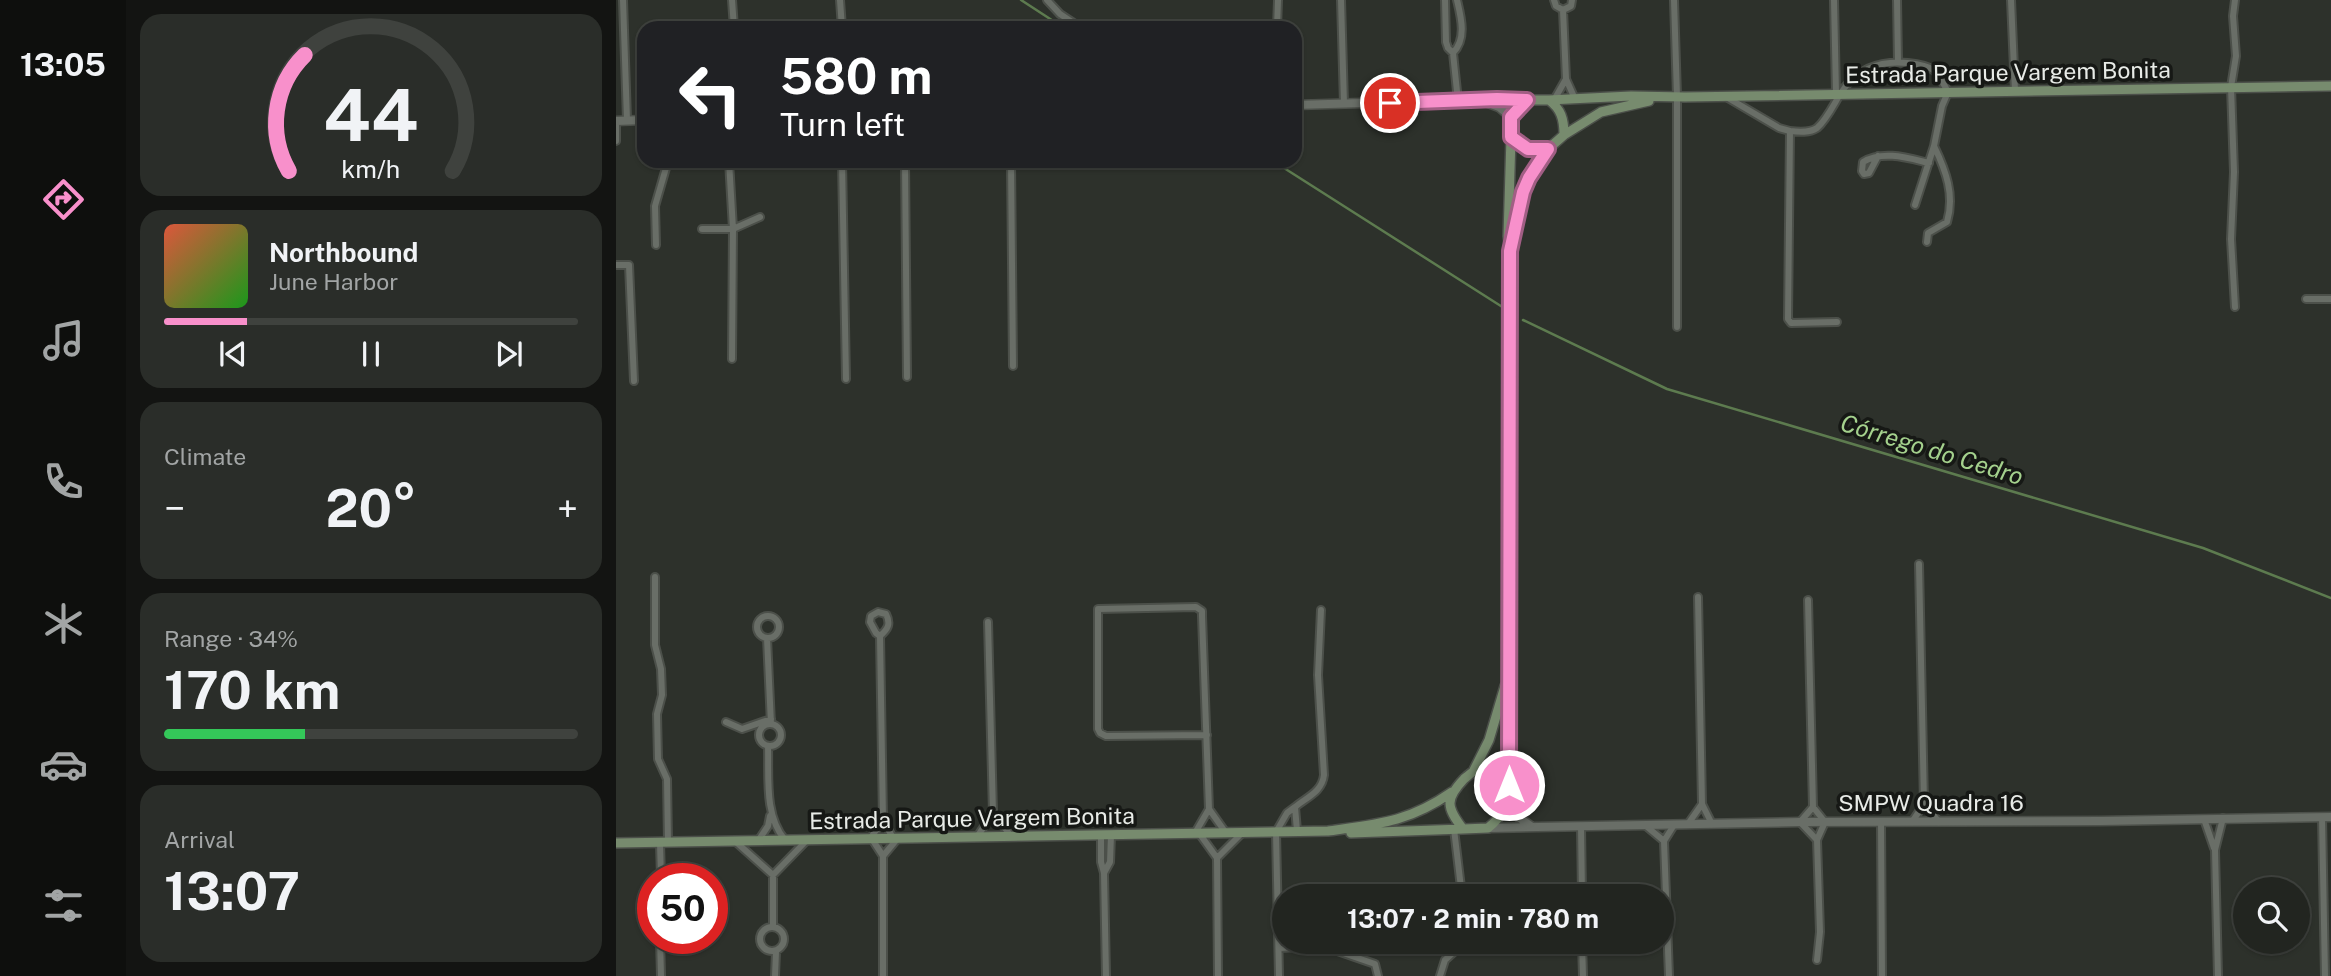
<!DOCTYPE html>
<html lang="en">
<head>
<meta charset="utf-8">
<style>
	body { margin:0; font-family:"Public Sans",sans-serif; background:#2a2d29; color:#f1f3f6; height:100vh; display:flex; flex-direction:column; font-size:26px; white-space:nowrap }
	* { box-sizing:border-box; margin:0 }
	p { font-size:23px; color:#a2a5a5 }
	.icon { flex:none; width:38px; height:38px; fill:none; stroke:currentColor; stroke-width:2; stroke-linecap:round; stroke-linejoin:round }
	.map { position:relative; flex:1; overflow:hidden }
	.panel { display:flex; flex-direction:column; gap:14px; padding:14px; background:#131412; width:490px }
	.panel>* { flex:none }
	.top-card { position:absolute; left:21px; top:21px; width:665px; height:147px; border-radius:21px; box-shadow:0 2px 5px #0004,0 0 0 2px #3f423e; background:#202124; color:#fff; overflow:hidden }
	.fabs { position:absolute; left:1617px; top:877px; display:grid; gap:14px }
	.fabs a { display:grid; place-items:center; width:77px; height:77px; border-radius:50%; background:#222520; box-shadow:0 2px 5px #0004,0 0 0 2px #3f423e; font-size:35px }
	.speed { position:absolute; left:21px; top:863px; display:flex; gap:14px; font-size:35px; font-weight:700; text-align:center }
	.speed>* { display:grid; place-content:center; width:91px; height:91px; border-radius:50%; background:#222520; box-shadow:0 2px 5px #0004,0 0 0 2px #3f423e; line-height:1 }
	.speed .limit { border:10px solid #d22; background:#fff; color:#111 }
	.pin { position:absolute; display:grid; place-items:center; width:60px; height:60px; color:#fff; margin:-30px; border:4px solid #fff; border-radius:50%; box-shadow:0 2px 7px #0007 }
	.me { position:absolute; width:77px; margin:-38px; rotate:0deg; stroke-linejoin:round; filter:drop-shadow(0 0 5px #0008) }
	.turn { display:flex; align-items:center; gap:24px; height:147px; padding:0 28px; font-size:32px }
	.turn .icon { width:91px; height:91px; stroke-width:2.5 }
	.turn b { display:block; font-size:49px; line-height:60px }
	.big { font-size:52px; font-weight:700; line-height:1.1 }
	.panel .card { flex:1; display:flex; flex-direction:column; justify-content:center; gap:10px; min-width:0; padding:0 24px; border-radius:21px; background:#2a2d29 }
	.panel .dial { align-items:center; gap:0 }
	.dial svg { height:182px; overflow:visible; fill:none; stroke:#3f423e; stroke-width:7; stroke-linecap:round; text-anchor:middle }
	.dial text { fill:#f1f3f6; stroke:none }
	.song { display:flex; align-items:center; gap:21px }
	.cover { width:84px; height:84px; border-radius:10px; background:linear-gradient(135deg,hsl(10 70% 55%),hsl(120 70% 35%)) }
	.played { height:7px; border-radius:4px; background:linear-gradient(90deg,#f890cb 20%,#3f423e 20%) }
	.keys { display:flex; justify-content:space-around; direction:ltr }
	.heat { display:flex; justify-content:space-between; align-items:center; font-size:38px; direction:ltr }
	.charge { height:10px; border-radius:5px; background:linear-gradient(90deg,#34c759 34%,#3f423e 0) }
	.trip { position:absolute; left:656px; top:884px; width:402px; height:70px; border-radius:35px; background:#222520; box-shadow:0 2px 5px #0004,0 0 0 2px #3f423e; font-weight:700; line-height:70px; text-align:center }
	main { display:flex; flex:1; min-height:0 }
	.menu { display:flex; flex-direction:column; width:126px; justify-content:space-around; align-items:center; background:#0e0f0d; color:#a2a5a5 }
	.menu .icon { width:49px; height:49px }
	.menu .current { color:#f890cb }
	.menu b { font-size:32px; color:#f1f3f6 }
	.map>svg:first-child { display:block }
</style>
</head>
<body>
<main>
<nav class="menu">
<b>13:05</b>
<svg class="icon current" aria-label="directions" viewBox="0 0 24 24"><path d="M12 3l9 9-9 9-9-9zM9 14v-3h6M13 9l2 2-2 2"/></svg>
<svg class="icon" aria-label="music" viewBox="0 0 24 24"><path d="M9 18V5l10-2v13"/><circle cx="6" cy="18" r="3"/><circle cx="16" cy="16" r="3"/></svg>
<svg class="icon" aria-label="phone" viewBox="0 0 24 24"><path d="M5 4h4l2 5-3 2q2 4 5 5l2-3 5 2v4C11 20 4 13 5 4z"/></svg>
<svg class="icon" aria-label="climate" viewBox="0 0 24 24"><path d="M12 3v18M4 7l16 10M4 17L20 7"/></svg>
<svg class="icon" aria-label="car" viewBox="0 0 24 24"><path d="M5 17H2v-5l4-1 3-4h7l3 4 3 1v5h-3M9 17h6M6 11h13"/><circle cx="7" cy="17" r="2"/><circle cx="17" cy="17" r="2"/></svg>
<svg class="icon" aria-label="filters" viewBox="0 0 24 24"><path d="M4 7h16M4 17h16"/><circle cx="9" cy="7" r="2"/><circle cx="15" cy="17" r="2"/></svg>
</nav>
<section class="panel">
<div class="card dial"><svg viewBox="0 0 100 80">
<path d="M14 69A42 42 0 1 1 86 69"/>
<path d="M14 69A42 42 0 0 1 21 18" stroke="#f890cb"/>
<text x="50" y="56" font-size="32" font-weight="700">44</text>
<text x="50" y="72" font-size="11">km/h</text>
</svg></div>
<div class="card">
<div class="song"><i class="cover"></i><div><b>Northbound</b><p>June Harbor</p></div></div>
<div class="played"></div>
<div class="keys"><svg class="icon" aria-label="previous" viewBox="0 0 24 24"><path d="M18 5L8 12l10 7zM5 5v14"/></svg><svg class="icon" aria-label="pause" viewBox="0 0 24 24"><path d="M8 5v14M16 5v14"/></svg><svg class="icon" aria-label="next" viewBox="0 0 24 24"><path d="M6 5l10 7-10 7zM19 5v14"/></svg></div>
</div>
<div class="card"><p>Climate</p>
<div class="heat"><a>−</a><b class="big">20°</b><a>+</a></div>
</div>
<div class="card"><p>Range · 34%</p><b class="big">170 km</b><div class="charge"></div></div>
<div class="card"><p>Arrival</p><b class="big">13:07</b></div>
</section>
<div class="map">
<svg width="1715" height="976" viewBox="0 0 1715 976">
	<rect width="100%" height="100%" fill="#2d312b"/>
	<path fill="#37482e" d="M840 887V896H771V890Z"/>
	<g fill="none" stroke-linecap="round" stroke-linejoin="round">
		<path stroke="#5d7b4f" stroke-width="2.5" d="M405 0 448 28
			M657 161 888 308
			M907 320 1051 389 1587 548 1715 598"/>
		<g stroke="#4c504a" stroke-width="10">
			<path id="minor" d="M7 0 11 120
				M116 0 118 28
				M224 0 226 28
				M431 0 444 14 465 28
				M725 0 728 104
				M829 0 830 42 832 48 837 53
				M841 0C845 17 851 39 837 53L842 101
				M938 0 940 6 947 10 955 6 956 0
				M1058 0 1061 96V327
				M1218 0 1220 93
				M1281 0 1282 62
				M1395 0 1399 91
				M947 10 950 79 959 99
				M661 28 662 0
				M1112 98 1163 128 1174 131
				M938 100 950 79
				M0 141V121
				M1262 156 1253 173 1248 174 1246 171 1247 162C1267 150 1292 158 1313 163
				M113 161 117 229 116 359
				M226 161 230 379
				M289 161 291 377
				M395 161 397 366
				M86 229H117L144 217
				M1311 242 1312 233 1331 222C1339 195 1330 171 1318 146
				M40 245 39 206 52 161
				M0 265H13L18 381
				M1690 299H1715
				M1619 307 1615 239 1618 172 1615 87 1620 56 1617 16 1619 0
				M1221 322 1175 323 1172 319 1174 131C1183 132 1194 133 1201 128 1210 120 1217 106 1223 96 1238 70 1263 60 1292 63 1319 66 1320 70 1332 92L1326 106 1318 146 1299 205
				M39 577V645L45 669 46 695 41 714 42 759 51 779 52 843
				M1082 597 1086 804 1096 824
				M1192 600 1197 807 1209 822 1201 840 1204 932 1201 960
				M141 627a11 11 0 1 1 22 0a11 11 0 1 1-22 0Z
				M372 622 377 813 395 836
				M264 636 260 633 254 622 255 616 262 612 270 614C275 624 272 629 264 636L267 820 277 838
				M151 638 155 724
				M110 722 126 729 155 719
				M143 735a11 11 0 1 1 22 0a11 11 0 1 1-22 0Z
				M152 746C153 777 148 815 169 840
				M1308 804 1323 822
				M1197 807 1184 822 1201 840
				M593 809 610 833
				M1706 817 1709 976
				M1588 819 1598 848
				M1265 822 1266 976
				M1296 822 1308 804 1303 564
				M1072 824 1086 804
				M965 826 966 896
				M1030 826 1048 841
				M838 829 846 896
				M681 831 679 807C691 797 706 792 708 775L702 675 705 610
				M579 833 593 809 586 616V611L580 607 482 609V729L484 733 490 736 591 735
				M583 833 601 858 602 976
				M485 835V862L488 873 490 976
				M361 837 377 813
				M254 839 267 820
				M256 839 267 856V976
				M142 841 152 826 154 816
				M120 842 157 875
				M44 843 45 878
				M267 856 282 838
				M601 858 626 833
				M488 873 494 862 495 835
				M157 926V875L192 839
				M144 939a12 12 0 1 1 24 0a12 12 0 1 1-24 0Z
				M44 938 45 976
				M966 942 967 976
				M663 948 707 946 759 964 762 976
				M159 976 160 952
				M663 976 660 832 671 813 679 807
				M824 976 829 960 849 942
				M1053 976 1048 841 1058 825
				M1602 976 1599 850 1607 818"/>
		</g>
		<g stroke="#4c504a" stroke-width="11">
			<path id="tertiary" d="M867 101 883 107 895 117
				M679 105 881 99 911 100
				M0 121 28 120
				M892 800 901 816 916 827
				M872 828 1184 822 1485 821 1715 817"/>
		</g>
		<g stroke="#4c504a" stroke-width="12">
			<path id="secondary" d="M911 100H933C945 109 948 119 948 135L932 149H912L895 137V117Z
				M933 100 1015 96 1069 97 1715 86
				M948 135 985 112 1033 101
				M897 239C902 202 910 180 932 149
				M867 769 883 774 893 785C891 805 888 815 872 828L847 829C830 807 829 799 848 779 855 773 858 770 867 769Z
				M858 770 873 740 889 686
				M893 785 894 251 892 236 895 137
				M735 833 847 829
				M0 843 712 831C763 824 793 822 836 792"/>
		</g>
		<use href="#minor" stroke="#696e67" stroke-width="6"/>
		<use href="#tertiary" stroke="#696e67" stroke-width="8"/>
		<use href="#secondary" stroke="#778b6e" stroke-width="9"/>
	</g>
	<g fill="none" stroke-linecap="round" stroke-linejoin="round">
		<g stroke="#a15e84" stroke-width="18">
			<path id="route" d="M774 103 881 99 911 100 895 117V137L912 149H932L913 178 907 192 894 251 893 785"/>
		</g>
		<use href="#route" stroke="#f890cb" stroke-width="12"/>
	</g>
	<g text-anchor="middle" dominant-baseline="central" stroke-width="7" stroke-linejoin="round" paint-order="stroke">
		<g font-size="23" fill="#e8ebe7" stroke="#161815">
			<text transform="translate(1392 72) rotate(-1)">Estrada Parque Vargem Bonita</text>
			<text x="1315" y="802">SMPW Quadra 16</text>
			<text transform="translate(356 818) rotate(-1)">Estrada Parque Vargem Bonita</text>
		</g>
		<g font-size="24" font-style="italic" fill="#a4d18d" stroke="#161815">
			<text transform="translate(1316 449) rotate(17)">Córrego do Cedro</text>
		</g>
	</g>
</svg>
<div class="fabs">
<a><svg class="icon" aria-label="search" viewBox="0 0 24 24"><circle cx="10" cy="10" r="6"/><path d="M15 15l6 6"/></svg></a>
</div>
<div class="speed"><div class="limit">50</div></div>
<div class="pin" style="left:774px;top:103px;background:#d93025"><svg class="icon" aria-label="arrive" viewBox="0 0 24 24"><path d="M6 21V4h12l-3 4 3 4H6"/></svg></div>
<svg class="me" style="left:893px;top:785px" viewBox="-20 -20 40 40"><circle r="17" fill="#f890cb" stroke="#fff" stroke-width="3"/><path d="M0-11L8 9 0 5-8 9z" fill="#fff"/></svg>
<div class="trip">13:07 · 2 min · 780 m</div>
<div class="top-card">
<div class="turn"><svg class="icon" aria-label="left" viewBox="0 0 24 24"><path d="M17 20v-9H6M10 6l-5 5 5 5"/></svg><div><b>580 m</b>Turn left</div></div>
</div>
</div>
</main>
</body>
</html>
